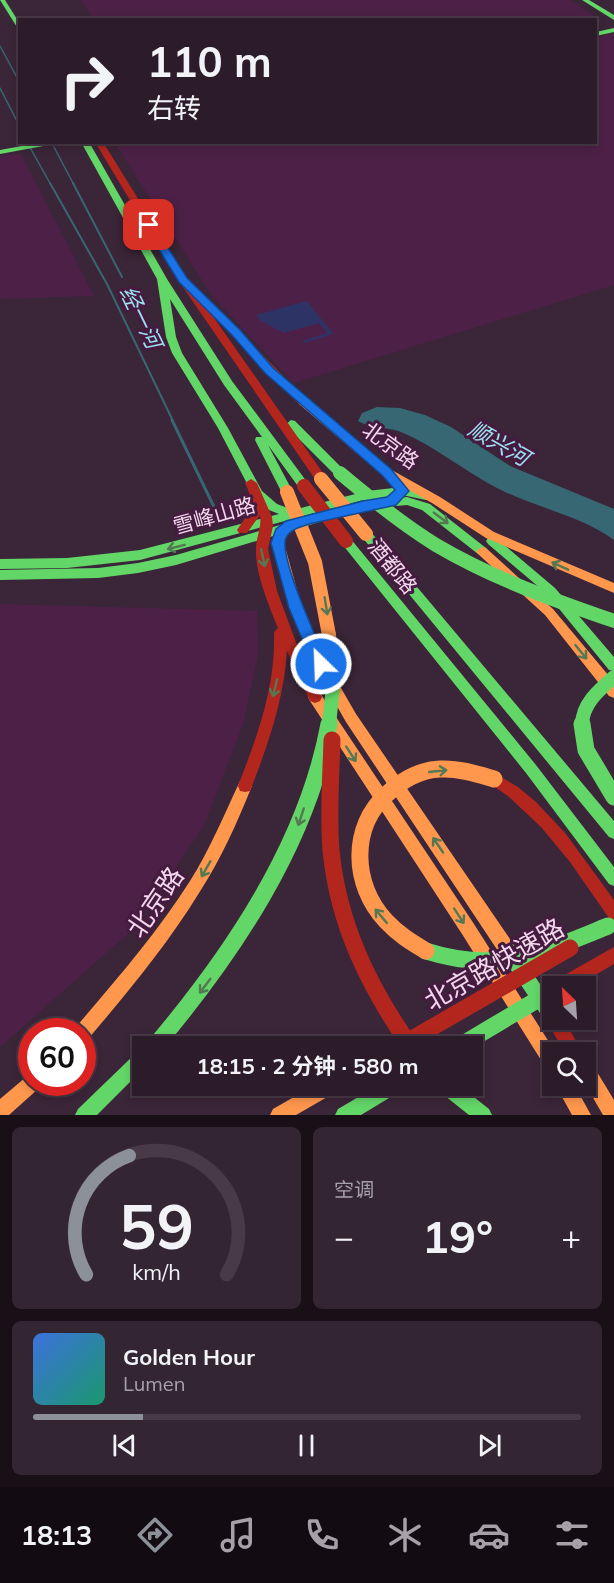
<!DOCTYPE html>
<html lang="zh">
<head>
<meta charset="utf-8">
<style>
	body { margin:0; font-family:Mulish,"Noto Sans SC",sans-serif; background:#342532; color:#f1f3f6; height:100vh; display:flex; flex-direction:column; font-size:22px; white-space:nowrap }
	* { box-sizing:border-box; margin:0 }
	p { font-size:20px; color:#a6a1a8 }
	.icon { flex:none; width:33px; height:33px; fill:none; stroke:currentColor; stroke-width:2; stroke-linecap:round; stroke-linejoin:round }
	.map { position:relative; height:1115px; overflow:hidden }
	.details { display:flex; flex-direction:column; gap:12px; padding:12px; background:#180f17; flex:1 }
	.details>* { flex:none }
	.banner { position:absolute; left:18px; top:18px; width:579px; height:126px; border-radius:0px; box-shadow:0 3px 9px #0003,0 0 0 2px #483a47; background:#2c1c2a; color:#f1f3f6; overflow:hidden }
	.needle { width:39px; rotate:335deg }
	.buttons { position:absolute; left:542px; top:976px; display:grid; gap:12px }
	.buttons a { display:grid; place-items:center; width:54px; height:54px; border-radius:0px; background:#2c1c2a; box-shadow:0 3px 9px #0003,0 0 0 2px #483a47; font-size:30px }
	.speed { position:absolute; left:18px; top:1018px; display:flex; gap:12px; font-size:30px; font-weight:700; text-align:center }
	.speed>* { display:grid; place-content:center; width:78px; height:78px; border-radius:50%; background:#2c1c2a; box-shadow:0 3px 9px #0003,0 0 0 2px #483a47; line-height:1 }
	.speed .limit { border:9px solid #d22; background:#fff; color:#111 }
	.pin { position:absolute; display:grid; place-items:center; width:51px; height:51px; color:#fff; margin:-26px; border-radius:12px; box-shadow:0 3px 9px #0006 }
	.me { position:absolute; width:66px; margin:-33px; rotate:336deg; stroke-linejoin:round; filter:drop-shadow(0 0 4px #0008) }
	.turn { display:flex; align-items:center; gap:21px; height:126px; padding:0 30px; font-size:27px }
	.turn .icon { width:78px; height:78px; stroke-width:2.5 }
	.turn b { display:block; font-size:42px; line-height:51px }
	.big { font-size:45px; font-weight:700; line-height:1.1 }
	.details .card { flex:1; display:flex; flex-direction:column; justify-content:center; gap:9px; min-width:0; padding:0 21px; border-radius:9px; background:#342532 }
	.details .dial { align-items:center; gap:0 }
	.dial svg { height:156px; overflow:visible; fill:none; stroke:#483a47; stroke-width:7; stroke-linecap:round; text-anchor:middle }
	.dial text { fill:#f1f3f6; stroke:none }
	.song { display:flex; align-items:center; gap:18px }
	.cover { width:72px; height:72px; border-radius:9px; background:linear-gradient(135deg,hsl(220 70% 55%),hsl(160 70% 35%)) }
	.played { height:6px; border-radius:3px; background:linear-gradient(90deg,#8c9099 20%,#483a47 20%) }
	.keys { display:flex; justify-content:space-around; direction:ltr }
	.heat { display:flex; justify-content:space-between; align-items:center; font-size:33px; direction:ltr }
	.details .tiles { flex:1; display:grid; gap:12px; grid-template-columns:1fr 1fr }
	.card:last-child { grid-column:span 2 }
	.trip { position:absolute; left:132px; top:1036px; width:351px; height:60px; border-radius:0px; background:#2c1c2a; box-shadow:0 3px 9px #0003,0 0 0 2px #483a47; font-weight:700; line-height:60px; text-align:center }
	.tabs { display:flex; height:96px; justify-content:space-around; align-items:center; background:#120b11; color:#a6a1a8 }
	.tabs .icon { width:42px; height:42px }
	.tabs .on { color:#8c9099 }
	.tabs b { font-size:27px; color:#f1f3f6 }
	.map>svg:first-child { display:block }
</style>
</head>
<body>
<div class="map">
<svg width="614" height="1115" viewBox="0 0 614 1115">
	<rect width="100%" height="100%" fill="#3b2538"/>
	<path fill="#4d2147" d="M81 0H571L602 22 596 24V20H95Z
		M614 33V285L294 383 212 296 115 143 596 142V38Z
		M21 154 94 296 0 299V156Z
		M0 604 257 611 258 655 243 724 204 826 132 930 0 1047Z"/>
	<path fill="#2e3365" d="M307 301 333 334 304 343 302 341 327 333 319 323 284 333 261 321 256 315Z"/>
	<path fill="#366773" d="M377 407 400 408 425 415 451 427 510 466 614 509V540C578 514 535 508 497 488 464 471 435 446 401 432 386 426 376 431 358 421L362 413Z"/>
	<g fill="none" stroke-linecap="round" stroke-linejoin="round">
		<path stroke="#366773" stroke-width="1.5" d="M0 46 20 83
			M0 88 20 127
			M27 142 51 185
			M54 147 74 185"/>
		<path stroke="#366773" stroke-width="2" d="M50 183 107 284 173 421
			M73 183 122 277"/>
		<path stroke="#366773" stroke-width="3" d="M172 420 216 511"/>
		<path fill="#63d668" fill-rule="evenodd" d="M0 0H5L20 24V32Z
			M582 0H589L614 15V20Z
			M614 28V32L596 36V32Z
			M44 142H65L0 154V150Z
			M81 142H89L167 279 232 381 310 486 304 490 300 489 268 445 293 492 291 495H283L255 440 256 437H262L224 385 170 299 176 337 182 353 228 428 262 491 277 504 293 510 367 491 402 487 430 493 432 496 430 499 426 500 402 495 367 499 140 560 67 568 0 569V559L67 558 140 550 279 514 269 510 254 497 218 428 172 353 166 337 157 279Z
			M291 420 295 421 344 470 346 473 344 476H336L287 427 286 424Z
			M407 497 430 504 486 548 488 551 486 554H478L422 510 407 505 363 509 176 565 138 573 98 578 0 580V570L98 568 138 563 176 555 363 501Z
			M366 530 370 531 614 821V839L609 837 362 537 360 534Z
			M346 537 350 538 536 765 614 867V886L609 884 526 773 342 544 340 541 342 538Z
			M492 537 496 538 555 588 614 657V671L609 670 547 594 488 544 486 541 488 538Z
			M506 940 512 942 552 1002V1020H559L558 1022 552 1024 546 1022 500 954 498 948 500 942Z
			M142 1050V1070L97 1115H75L78 1109 136 1053Z
			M377 1086H402L399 1092 361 1115H335L338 1109Z
			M437 1086H460L489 1109 492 1115H469L440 1092Z"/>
		<path fill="#ff974d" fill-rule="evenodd" d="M303 399 307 400 390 469 440 497 494 532 614 583V593L486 538 432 503 382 475 299 404 298 402 299 400Z
			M291 521 297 525 285 535 284 543 302 608 326 662 356 714 512 942 514 948 512 954 506 956 500 954 346 722 315 668 290 608 272 543 276 530Z
			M482 547 486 548 553 609 614 682V698L609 696 545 615 478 554 476 551Z
			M315 691 320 693 474 924 556 1053H552V1071L546 1068 462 934 310 701 308 697 310 693Z
			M245 780 250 781 252 786C237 823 221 859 199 893 167 945 128 992 88 1039L82 1041V1032H74L76 1027C116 980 157 933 190 881 210 849 224 815 240 781Z
			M585 1059 591 1062 614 1100V1115H603L585 1084Z
			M32 1075V1083H41L38 1089 9 1115H0V1099L26 1077Z
			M313 1086H339L336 1092 296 1115H270L273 1109Z
			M556 1086H575L591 1115H572Z"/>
		<path fill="#b3261e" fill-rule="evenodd" d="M95 142H103L187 278 307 400 308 402 307 404H299L212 315 325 476 327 479 325 482H317L178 280Z
			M251 479 257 483 272 517 273 526 268 549 277 591 297 645 322 697 320 701 315 703 310 701 287 651C284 698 269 742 252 786L250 791 245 792 240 791 238 786C257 737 276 686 274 632L278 628C269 606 255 572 256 549 256 537 262 528 260 515L247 533H239L237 530C250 511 256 505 245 483Z
			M494 773 518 787 536 802 566 834 614 900V921L609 918 570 862 541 827 508 796 489 783 487 779 489 775Z
			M614 947V964L575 987H552L554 981Z
			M552 1013V1020H564L583 1053H565L546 1020 548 1014Z"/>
		<path stroke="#63d668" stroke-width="14" d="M340 473C371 499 402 524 436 545 492 578 553 600 614 621
			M329 725 333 686 329 635
			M582 725C582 704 599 690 614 677"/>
		<path stroke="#63d668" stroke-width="17" d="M582 724 586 750 614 797
			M426 951C498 974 541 953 608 926
			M154 1047C232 955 307 844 329 724
			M458 1047 552 991"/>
		<path stroke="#ff974d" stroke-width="14" d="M321 479 366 534
			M287 492 315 562 329 635"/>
		<path stroke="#ff974d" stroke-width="17" d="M426 951C411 942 398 934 386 921 352 885 350 827 387 794 402 780 419 770 440 769 458 768 477 774 494 779"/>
		<path stroke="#b3261e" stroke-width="14" d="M304 486 346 541"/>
		<path stroke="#b3261e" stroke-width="17" d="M332 740C331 776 328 813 331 850 338 924 369 987 411 1047
			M398 1047 570 948"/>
	</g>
	<defs><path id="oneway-shaft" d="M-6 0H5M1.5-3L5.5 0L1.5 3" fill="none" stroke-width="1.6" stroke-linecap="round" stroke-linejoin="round" transform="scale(1.5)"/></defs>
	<g stroke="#547854">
		<use href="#oneway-shaft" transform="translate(441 518) rotate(37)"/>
		<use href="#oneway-shaft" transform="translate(176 547) rotate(166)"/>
		<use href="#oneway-shaft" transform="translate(263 558) rotate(78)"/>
		<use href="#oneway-shaft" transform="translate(560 566) rotate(-156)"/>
		<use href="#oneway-shaft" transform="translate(326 606) rotate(81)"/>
		<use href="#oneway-shaft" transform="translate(581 652) rotate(51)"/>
		<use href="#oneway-shaft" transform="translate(275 688) rotate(104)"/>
		<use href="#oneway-shaft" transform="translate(351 754) rotate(57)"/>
		<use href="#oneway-shaft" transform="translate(438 771) rotate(-6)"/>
		<use href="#oneway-shaft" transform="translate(301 817) rotate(108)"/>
		<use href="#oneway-shaft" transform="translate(438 845) rotate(-124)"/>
		<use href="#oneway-shaft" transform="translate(206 869) rotate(120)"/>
		<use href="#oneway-shaft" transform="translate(381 916) rotate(-130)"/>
		<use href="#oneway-shaft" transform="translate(459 916) rotate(57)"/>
		<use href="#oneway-shaft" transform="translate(205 986) rotate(127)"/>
	</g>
	<path fill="#1a73e8" stroke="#114b97" stroke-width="1.5" d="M145 223H152L187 278 240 330 273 368 391 469 409 491 396 505 309 524C301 527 290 529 286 538 278 555 319 645 328 664L326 669H315L289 608 271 543 276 529 286 521 363 501 387 497 395 490 382 475 265 373 232 335 179 282 144 225Z"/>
	<g text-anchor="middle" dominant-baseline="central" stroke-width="6" stroke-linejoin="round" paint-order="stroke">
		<g font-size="21" fill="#f3d8ed" stroke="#451b3f">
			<text transform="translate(391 445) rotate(36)">北京路</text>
			<text transform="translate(214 515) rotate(-16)">雪峰山路</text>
			<text transform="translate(393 566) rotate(51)">酒都路</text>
		</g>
		<g font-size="22" font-style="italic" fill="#9be2f1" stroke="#451b3f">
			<text transform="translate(141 317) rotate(64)">经一河</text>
			<text transform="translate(499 443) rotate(30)">顺兴河</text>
		</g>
		<g font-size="26" fill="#f3d8ed" stroke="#451b3f">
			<text transform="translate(155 902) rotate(-56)">北京路</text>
			<text transform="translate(494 964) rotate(-30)">北京路快速路</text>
		</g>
	</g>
</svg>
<div class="buttons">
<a><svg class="needle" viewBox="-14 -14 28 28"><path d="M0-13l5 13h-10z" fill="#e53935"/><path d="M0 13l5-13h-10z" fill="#a6a1a8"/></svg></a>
<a><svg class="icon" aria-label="search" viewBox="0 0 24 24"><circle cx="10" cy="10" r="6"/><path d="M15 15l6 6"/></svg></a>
</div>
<div class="speed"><div class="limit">60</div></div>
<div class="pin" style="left:149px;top:225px;background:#d93025"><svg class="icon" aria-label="arrive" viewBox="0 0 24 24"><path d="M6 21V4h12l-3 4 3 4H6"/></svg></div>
<svg class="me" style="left:321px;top:664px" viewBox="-20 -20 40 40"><circle r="17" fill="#1a73e8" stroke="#fff" stroke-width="3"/><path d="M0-11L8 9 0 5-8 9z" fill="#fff"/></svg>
<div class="trip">18:15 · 2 分钟 · 580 m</div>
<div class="banner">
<div class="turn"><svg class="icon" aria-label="right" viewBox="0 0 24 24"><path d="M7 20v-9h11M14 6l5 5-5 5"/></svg><div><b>110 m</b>右转</div></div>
</div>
</div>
<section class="details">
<div class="tiles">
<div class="card dial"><svg viewBox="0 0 100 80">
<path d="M14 69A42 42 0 1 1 86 69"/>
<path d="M14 69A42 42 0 0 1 36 8" stroke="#8c9099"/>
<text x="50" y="56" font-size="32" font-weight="700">59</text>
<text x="50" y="72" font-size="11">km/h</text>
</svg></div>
<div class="card"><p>空调</p>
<div class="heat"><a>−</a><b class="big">19°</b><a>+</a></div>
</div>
<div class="card">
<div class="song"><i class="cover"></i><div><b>Golden Hour</b><p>Lumen</p></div></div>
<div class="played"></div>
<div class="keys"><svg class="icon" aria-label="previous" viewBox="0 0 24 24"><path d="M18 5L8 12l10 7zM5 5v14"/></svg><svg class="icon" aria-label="pause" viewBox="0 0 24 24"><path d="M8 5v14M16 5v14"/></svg><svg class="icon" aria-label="next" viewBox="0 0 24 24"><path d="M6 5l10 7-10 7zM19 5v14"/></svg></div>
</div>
</div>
</section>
<nav class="tabs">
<b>18:13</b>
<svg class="icon on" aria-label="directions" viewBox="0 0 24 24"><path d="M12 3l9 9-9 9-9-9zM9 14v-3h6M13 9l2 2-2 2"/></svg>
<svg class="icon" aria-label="music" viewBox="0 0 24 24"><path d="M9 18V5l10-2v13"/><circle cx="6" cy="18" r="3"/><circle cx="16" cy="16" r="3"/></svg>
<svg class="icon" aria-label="phone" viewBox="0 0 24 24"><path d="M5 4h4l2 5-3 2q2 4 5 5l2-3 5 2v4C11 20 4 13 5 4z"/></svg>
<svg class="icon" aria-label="climate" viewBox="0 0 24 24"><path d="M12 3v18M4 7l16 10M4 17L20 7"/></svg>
<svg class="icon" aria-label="car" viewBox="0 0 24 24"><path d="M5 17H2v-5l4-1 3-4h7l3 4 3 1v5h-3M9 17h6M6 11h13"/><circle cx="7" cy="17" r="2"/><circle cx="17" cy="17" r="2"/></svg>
<svg class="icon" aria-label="filters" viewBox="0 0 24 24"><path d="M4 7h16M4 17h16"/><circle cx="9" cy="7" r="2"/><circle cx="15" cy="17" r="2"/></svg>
</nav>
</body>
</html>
